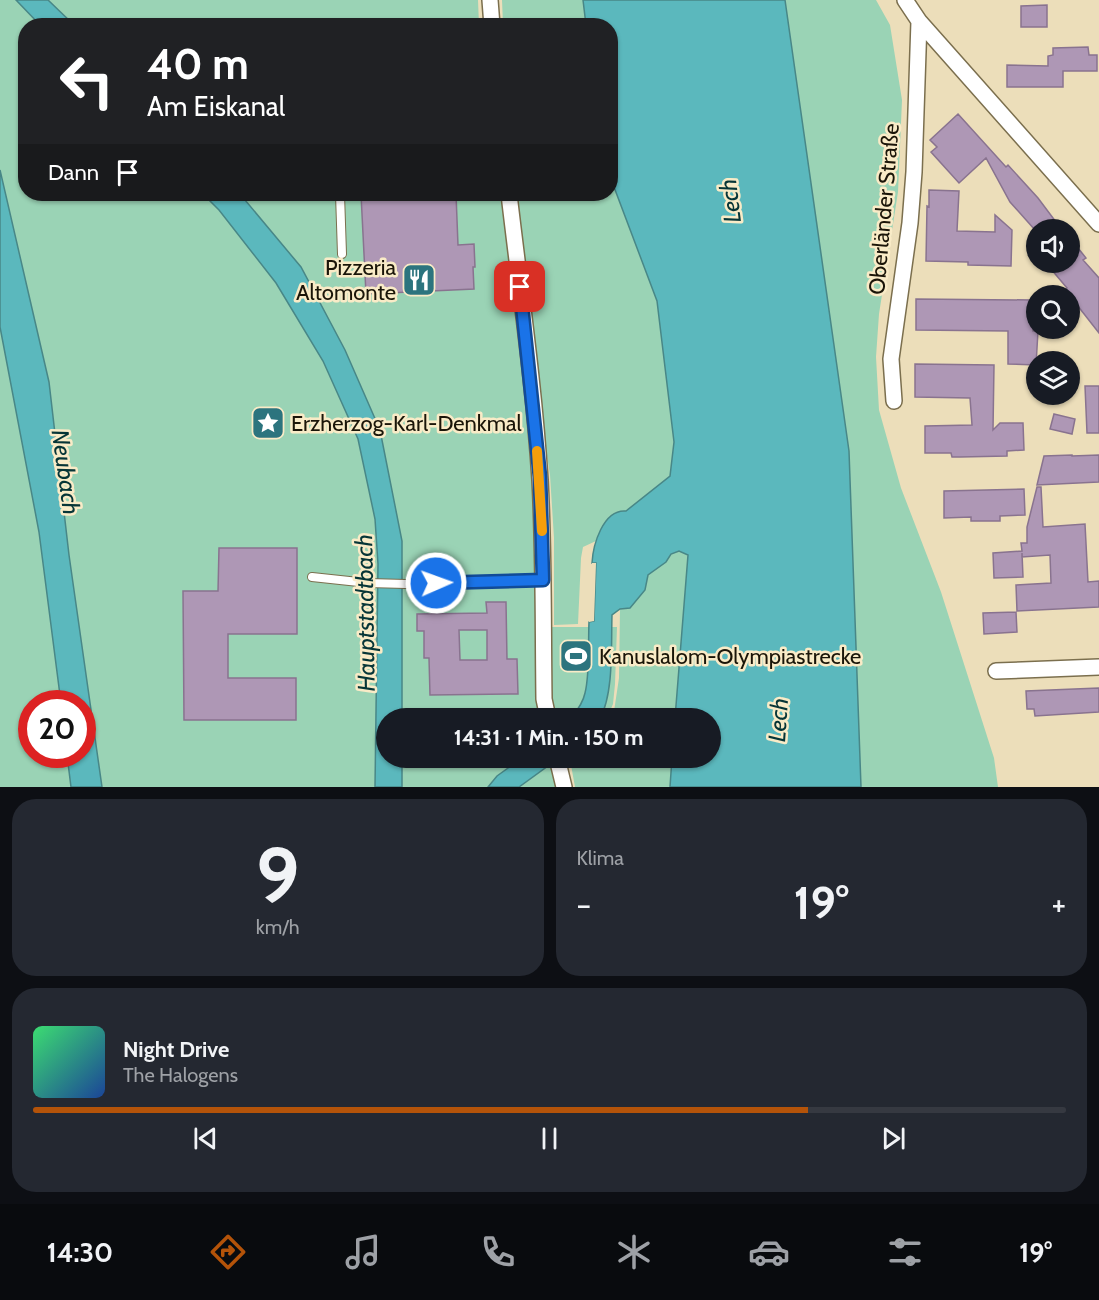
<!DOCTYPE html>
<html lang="de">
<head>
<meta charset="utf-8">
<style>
	body { margin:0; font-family:Cabin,sans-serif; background:#242831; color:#f1f3f6; height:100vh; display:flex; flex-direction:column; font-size:22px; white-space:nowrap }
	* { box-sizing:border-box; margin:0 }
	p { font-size:20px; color:#9ea1a6 }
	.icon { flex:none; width:33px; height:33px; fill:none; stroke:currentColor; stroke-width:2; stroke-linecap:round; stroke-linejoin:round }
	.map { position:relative; height:787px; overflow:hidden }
	.side { display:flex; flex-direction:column; gap:12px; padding:12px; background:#0d0f14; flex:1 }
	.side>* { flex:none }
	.banner { position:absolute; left:18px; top:18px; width:600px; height:183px; border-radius:24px; box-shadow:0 2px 4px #0004; background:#202124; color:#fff; overflow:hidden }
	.tools { position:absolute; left:1026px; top:219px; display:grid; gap:12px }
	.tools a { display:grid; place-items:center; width:54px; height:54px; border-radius:50%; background:#171b24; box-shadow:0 2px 4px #0004; font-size:30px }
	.speed { position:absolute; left:18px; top:690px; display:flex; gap:12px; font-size:30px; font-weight:700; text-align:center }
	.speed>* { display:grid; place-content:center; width:78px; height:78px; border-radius:50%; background:#171b24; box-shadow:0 2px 4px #0004; line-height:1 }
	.speed .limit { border:9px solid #d22; background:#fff; color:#111 }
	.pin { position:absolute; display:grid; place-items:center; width:51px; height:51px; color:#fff; margin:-26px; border-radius:12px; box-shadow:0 3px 9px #0006 }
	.me { position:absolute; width:66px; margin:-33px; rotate:88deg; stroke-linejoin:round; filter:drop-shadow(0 0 4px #0008) }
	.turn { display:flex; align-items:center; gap:21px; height:126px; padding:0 30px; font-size:27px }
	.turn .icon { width:78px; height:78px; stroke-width:2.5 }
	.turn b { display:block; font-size:42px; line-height:51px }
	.then { display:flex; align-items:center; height:57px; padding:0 30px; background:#0003; gap:12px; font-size:22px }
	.big { font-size:45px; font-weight:800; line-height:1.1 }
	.side .tile { flex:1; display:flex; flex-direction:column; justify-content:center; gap:9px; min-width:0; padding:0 21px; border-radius:24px; background:#242831 }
	.side .dial { align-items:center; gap:0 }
	.dial b { font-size:78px; line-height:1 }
	.song { display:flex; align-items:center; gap:18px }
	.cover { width:72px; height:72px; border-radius:9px; background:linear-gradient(135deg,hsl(140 70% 55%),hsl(220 70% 35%)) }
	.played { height:6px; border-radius:3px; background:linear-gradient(90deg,#b45309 75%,#363941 75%) }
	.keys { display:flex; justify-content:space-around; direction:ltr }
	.heat { display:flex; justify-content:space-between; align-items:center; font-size:33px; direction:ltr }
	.side .tiles { flex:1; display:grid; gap:12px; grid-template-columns:1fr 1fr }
	.tile:last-child { grid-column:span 2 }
	.trip { position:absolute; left:376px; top:708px; width:345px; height:60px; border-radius:30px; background:#171b24; box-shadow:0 2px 4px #0004; font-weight:800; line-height:60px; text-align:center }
	.dock { display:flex; height:96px; justify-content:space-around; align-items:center; background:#090b0e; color:#9ea1a6 }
	.dock .icon { width:42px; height:42px }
	.dock .active { color:#b45309 }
	.dock b { font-size:27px; color:#f1f3f6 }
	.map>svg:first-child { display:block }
</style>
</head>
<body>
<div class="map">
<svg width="1099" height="787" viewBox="0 0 1099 787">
	<rect width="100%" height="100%" fill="#ecdeba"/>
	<path fill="#9ad3b5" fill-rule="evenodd" d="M0 0H16L40 25 26 26V194H203L219 210 276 283 324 361 358 439 375 519 378 564 375 787H102L69 555 49 382 0 170ZM183 591 228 634V678L296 720H184Z
		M48 0H478L479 25H74Z
		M502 0H583L586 25H503Z
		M785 0H876L890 25 902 100 898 192 879 314 876 357 879 410 901 488 941 592 994 758 998 787H861L849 451Z
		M611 179 657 301 674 442 670 476 626 511H621L611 517 601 529 596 541 583 547 581 558 578 624 554 625V538L550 475 539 404 515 194H610Z
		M240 194H500L519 304 539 487 541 627H617L615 684 613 704 607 718H402V541L345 350 301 268Z
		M0 327 39 532 61 703 32 704V754L67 755 71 787H0Z
		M679 551 688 555 675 718H613L619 678 620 609 630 608 645 590 648 575 666 562 671 554Z
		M402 758H573L565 765 570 787H402Z
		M579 758H672L670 787H575L571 765Z"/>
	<path fill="#5bb8bd" stroke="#488787" stroke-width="1.5" d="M16 0H48L74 25H40Z
		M583 0H785L849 451 861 787H670L672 758H711V718H675L688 555 679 551 671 554 666 562 648 575 645 590 630 608 620 609 612 615C611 643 614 694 600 718H571C577 711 583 703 585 693 590 673 588 643 589 622L594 621 596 563H592C593 545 603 509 626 511L670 476 674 442 657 301 611 179 610 26 586 25Z
		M0 170 49 382 69 555 102 787H71L67 755 82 754V704L61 703 39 532 0 327Z
		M203 194H240L301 267 345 350 380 430 402 541V718H387V758H402V787H375L378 564 375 519 358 439 323 361 276 283 219 210Z
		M522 758H559L519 787H488L497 776Z"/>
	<path fill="#ecdeba" d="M592 563H596L594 621 589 622V619H591L592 608 593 566H592Z"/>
	<path fill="#ae97b5" stroke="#89738f" stroke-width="1.5" fill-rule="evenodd" d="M1047 5V27H1021V6Z
		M1088 47 1089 55H1097V71H1063V87H1007V65L1048 66V56L1053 55V48Z
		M958 114 1006 167 1008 165 1038 198 1062 230H1035L1010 202 986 158 959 183 931 152 937 147 930 140Z
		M929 190 959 191 957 231 995 232V215L1012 230 1011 266 968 265V262L926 261 927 206 929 207Z
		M361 194H456L458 245 474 244 475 267H473L474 289 366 294Z
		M1070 238 1086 258 1083 260 1099 278V333L1070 296H1058L1067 288 1045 262H1070Z
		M916 299 1031 300 1030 320 1032 318 1033 331H1038L1036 365 1008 364V331L916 330Z
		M915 364 994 365 993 430 1000 423H1023L1024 450 1007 451V456L960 457H952L951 453H925V426L972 425 970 398 915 397Z
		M1085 386H1099V433H1087Z
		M1054 414 1075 419 1072 434 1050 429Z
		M1072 455V456L1099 455V482L1037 485 1044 456Z
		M1037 487H1041L1043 527 1085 524 1088 582 1099 581V607L1017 611 1016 585 1051 583 1050 555 1022 557V553L1023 577 994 578 993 553 1022 551 1021 543H1027V527Z
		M1024 489 1025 515 1000 516V521H971V517L944 518V491Z
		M219 548H297V634H228V678H296V720H184L183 591H218Z
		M486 602H506L507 659H517L518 694 430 695 429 658H424V631H417V614L487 613ZM459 630H487V660H460Z
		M1016 612 1017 632 984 634 983 613Z
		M1099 688V712L1035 716 1034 709H1027L1026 691Z"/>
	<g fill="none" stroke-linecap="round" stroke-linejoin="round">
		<g stroke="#7b6f4e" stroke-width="10">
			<path id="lane" d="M340 194 342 254
				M312 577 368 583 406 584 543 580"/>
		</g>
		<g stroke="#7b6f4e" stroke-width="18">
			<path id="street" d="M490 0 492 26
				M905 0 919 21 1099 224
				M509 194C520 289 534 384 540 480 544 553 543 626 544 699L548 718
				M894 401 891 359 910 223 914 172 919 21
				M996 671 1099 667
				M557 758 564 787"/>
		</g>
		<use href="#lane" stroke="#fff" stroke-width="8"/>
		<use href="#street" stroke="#fff" stroke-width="15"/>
	</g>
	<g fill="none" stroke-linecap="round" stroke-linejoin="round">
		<g stroke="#114b97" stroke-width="15">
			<path id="route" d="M436 583 543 580 540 477 520 287"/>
		</g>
		<use href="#route" stroke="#1a73e8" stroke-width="10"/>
		<path stroke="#f59e0b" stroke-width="10" d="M537 451 542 531"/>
	</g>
	<defs>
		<g id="restaurant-square" transform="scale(1.725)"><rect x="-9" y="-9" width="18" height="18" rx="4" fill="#2c747e" stroke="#f9ebc7"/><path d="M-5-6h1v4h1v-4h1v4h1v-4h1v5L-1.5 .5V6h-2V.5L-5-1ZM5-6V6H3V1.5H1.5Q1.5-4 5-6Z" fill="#fff"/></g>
		<g id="sight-square" transform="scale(1.725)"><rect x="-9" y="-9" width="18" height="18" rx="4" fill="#2c747e" stroke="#f9ebc7"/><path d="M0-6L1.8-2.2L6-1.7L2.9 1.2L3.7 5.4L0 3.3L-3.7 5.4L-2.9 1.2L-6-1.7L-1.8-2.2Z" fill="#fff"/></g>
		<g id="stadium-square" transform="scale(1.725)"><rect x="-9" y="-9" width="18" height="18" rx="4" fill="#2c747e" stroke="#f9ebc7"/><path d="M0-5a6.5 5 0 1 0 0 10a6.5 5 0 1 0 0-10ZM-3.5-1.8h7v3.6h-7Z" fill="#fff"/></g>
	</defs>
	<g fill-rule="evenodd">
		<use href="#restaurant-square" x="419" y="280"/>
		<use href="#sight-square" x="268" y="423"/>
		<use href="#stadium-square" x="576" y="656"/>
	</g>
	<g text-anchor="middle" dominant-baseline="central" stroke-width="5" stroke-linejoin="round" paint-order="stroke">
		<g font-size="22" fill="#1a1508" stroke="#f9ebc7">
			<text transform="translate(884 209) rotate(-85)">Oberländer Straße</text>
		</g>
		<g font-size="22" fill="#1a1508" stroke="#f9ebc7" text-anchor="start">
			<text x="396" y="267" text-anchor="end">Pizzeria<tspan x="396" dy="25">Altomonte</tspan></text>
			<text x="291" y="423">Erzherzog-Karl-Denkmal</text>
			<text x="599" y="656">Kanuslalom-Olympiastrecke</text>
		</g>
		<g font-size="24" font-style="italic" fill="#063537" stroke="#f9ebc7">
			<text transform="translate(730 201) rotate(-97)">Lech</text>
			<text transform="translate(66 472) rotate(82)">Neubach</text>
			<text transform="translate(365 613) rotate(-91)">Hauptstadtbach</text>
			<text transform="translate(778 720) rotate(-86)">Lech</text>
		</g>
	</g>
</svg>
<div class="tools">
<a><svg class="icon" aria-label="sound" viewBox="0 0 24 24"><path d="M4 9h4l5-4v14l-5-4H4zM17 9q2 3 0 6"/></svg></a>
<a><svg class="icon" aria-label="search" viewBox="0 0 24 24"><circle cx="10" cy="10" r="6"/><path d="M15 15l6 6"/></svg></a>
<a><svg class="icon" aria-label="layers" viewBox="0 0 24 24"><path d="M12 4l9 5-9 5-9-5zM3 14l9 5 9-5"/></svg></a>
</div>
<div class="speed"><div class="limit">20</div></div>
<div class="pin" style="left:520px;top:287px;background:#d93025"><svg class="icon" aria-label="arrive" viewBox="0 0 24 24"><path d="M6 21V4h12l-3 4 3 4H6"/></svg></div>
<svg class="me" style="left:436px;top:583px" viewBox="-20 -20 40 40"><circle r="17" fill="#1a73e8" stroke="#fff" stroke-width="3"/><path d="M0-11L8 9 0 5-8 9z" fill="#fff"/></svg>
<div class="trip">14:31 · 1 Min. · 150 m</div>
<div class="banner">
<div class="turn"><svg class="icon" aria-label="left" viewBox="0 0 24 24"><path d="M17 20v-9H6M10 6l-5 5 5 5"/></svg><div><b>40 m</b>Am Eiskanal</div></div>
<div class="then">Dann<svg class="icon" aria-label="arrive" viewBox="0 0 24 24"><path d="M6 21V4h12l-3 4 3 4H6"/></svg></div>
</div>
</div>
<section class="side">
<div class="tiles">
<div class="tile dial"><b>9</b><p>km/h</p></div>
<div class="tile"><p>Klima</p>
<div class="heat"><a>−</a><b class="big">19°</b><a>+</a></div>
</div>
<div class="tile">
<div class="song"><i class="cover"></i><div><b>Night Drive</b><p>The Halogens</p></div></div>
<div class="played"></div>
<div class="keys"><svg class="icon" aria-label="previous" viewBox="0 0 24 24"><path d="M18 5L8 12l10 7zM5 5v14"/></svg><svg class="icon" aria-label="pause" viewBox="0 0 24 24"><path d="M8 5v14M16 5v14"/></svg><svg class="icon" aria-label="next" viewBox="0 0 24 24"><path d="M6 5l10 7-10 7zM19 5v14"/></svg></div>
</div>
</div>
</section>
<nav class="dock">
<b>14:30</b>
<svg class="icon active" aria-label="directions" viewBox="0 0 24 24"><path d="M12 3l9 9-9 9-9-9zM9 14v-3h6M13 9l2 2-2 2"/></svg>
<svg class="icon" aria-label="music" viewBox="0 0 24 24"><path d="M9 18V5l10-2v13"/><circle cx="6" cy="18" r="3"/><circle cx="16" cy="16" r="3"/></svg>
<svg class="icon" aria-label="phone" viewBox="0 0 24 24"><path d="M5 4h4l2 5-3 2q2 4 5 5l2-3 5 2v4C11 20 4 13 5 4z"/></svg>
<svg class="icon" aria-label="climate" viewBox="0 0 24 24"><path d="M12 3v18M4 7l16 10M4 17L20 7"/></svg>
<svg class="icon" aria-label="car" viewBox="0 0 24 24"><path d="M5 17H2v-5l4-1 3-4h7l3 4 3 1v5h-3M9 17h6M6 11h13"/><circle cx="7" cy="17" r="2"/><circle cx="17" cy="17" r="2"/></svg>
<svg class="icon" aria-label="filters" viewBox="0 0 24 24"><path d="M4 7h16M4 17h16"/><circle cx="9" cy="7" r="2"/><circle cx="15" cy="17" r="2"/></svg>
<b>19°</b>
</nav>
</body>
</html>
